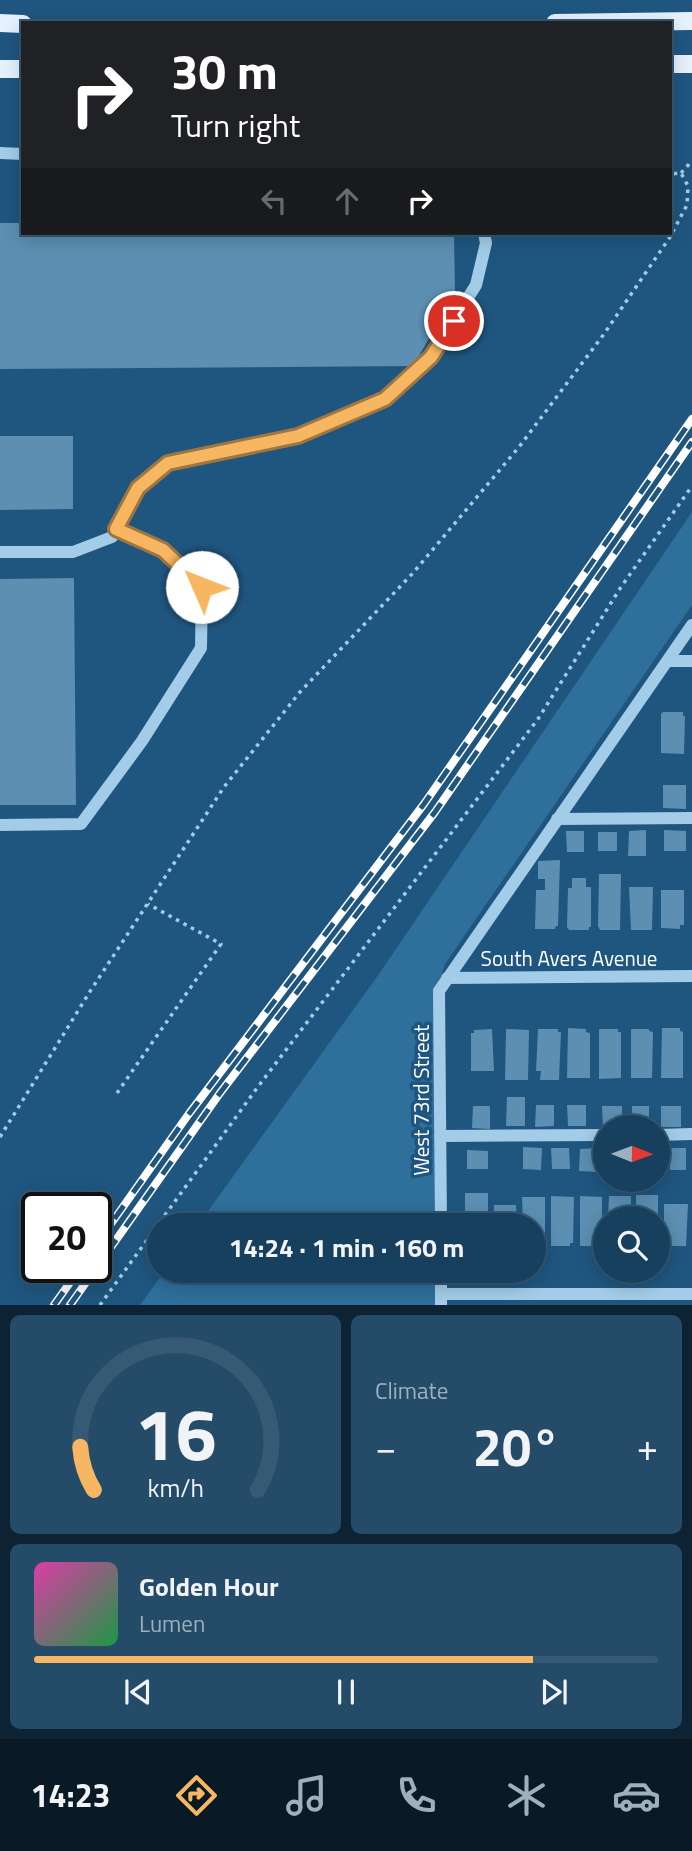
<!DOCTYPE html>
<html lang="en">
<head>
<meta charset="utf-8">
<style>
	body { margin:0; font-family:"Titillium Web",sans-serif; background:#244b68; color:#f1f3f6; height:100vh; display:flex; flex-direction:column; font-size:26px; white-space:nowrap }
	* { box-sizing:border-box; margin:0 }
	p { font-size:23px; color:#9eafbd }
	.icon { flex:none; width:38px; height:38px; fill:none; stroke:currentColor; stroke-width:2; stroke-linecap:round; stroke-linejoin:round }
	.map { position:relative; height:1305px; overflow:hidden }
	.details { display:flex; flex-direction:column; gap:10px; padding:10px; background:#0d2334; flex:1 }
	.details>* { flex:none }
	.banner { position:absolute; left:21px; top:21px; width:651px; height:214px; border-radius:0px; box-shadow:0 4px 18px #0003,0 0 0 2px #365974; background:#202124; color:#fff; overflow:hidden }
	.needle { width:46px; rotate:91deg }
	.controls { position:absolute; left:593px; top:1115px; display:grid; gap:14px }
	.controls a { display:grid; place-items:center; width:77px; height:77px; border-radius:50%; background:#17405f; box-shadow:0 4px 18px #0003,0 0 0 2px #365974; font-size:35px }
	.speed { position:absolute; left:21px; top:1192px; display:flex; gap:14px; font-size:35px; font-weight:700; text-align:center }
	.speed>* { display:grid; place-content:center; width:91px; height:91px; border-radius:50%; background:#17405f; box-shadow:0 4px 18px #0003,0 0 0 2px #365974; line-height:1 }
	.speed .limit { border:4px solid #111; border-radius:10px; background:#fff; color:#111 }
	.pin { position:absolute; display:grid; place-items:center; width:60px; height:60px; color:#fff; margin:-30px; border:4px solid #fff; border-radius:50%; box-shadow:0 2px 7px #0007 }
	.me { position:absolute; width:77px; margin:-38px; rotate:314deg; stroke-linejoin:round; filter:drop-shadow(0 0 5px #0008) }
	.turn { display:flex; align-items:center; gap:24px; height:147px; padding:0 35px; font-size:32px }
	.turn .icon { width:91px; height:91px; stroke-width:2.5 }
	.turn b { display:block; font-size:49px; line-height:60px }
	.lanes { display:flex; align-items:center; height:66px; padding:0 35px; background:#0003; justify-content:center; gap:35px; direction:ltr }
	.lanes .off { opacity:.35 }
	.big { font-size:52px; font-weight:700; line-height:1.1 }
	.details .card { flex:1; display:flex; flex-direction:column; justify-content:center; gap:10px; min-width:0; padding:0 24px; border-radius:10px; background:#244b68 }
	.details .dial { align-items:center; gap:0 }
	.dial svg { height:182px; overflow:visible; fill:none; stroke:#365974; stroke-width:7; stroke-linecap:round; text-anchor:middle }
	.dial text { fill:#f1f3f6; stroke:none }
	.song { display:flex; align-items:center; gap:21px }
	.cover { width:84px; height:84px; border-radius:10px; background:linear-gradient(135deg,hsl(320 70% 55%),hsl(140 70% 35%)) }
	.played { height:7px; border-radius:4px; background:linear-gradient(90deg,#f6b662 80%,#365974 80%) }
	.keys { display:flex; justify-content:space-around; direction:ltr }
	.heat { display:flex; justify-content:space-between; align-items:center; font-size:38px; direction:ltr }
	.details .tiles { flex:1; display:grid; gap:10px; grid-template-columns:1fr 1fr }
	.card:last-child { grid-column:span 2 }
	.trip { position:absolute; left:147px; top:1213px; width:399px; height:70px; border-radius:35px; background:#17405f; box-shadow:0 4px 18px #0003,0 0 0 2px #365974; font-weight:700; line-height:70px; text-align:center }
	.dock { display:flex; height:112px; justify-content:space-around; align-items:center; background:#091a26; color:#9eafbd }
	.dock .icon { width:49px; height:49px }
	.dock .selected { color:#f6b662 }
	.dock b { font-size:32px; color:#f1f3f6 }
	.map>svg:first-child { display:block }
</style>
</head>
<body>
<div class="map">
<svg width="692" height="1305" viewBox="0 0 692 1305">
	<rect width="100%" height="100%" fill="#1f567f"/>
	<path fill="#2e6f9b" d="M692 512V605L445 964 436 992 435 1225H198L379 974Z
		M165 1271H435V1305H140Z"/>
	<path fill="#5c8fb2" d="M0 223H23V233H454L455 294 413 366 0 369Z
		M0 436H73V509L0 510Z
		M74 578 76 805H0V579Z
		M663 712H683V716H685L684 754 661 753V714Z
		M663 785H686V809L663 808Z
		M646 830V856H628L629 831Z
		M664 830 686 831V851H664Z
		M566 831H584V852H567Z
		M598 832H617V851H598Z
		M560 860 558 926H556L555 929H535L536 890H545V879H538V861Z
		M599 874H621L620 930H600L598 926Z
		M572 878H586V887H591V927H589V930H569L567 927 568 888H572Z
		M629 887H653L652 930H631Z
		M661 890H684V925H680V929L661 928Z
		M568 1028 586 1029V1032L590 1033V1078H567Z
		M662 1028H680V1031L683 1032V1078H661Z
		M492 1029 494 1071H471V1033H474V1030Z
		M506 1029 529 1030 528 1080H505Z
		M538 1029H558V1032H561L559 1080H540L541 1071H536Z
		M599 1029H618V1032H621V1078L599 1079Z
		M631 1029H649V1031L653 1032 652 1078H631Z
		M507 1097H525V1126H506Z
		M536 1105H554V1126L535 1127Z
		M567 1105H586V1126H568Z
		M473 1106H490V1129L472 1128Z
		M602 1106H622V1127H603Z
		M632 1106H649V1127H632Z
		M661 1106H681V1127H661Z
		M523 1147 542 1148 541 1170 523 1169Z
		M551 1148H569L570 1169H552Z
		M598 1148V1172L579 1171 580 1149Z
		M670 1148H686V1170H670Z
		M467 1150 488 1151V1169H467Z
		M465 1193H488V1225H465Z
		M636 1195H658V1218H636Z
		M551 1196 574 1197 573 1243H570V1246H551Z
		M580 1196 602 1197V1242H598V1246H580Z
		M609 1196H631V1218H608Z
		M522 1197H545V1242H541V1245H534V1225H523Z
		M664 1204H688L686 1246H666L664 1243Z
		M494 1205H516L517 1225H494Z"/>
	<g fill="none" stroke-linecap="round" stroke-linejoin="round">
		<path stroke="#a2cce8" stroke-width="3.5" stroke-dasharray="3.5 5" stroke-linecap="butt" d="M681 173 692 161
			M117 1093 221 944 148 904
			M0 1137 89 993 224 787 300 692 413 573 519 447 604 334 670 237 687 205 688 186 681 173 670 174
			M100 1305 257 1088 538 719 621 587 692 486"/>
		<path stroke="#a2cce8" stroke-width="12" d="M0 153 23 154
			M0 552H73L112 537 138 488 168 463 298 436 385 399 431 357 476 285 486 243 484 233
			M667 661H692
			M557 819 692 818
			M0 825 81 824 142 741 201 648 202 587 163 549 116 529
			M447 978 692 976
			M658 1135 692 1134
			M440 1136 606 1135
			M441 1225 439 991 692 625
			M441 1270V1305
			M441 1294H692"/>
		<path stroke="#e5f2fe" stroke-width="18" d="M0 23 23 24
			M555 23 692 21
			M670 64H692
			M0 69H23"/>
		<g stroke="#fff" stroke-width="8">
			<path id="rail" d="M96 1245 188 1115 424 804 692 419
				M54 1305 81 1267
				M70 1305 220 1093 435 812 692 442"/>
		</g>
		<use href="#rail" stroke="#1f567f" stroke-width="5" stroke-dasharray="16" stroke-linecap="butt"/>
	</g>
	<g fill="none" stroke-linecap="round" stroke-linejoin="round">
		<g stroke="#a07640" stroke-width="18">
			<path id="route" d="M202 587 163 550 116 529 138 488 168 463 298 436 385 399 431 357 454 321"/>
		</g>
		<use href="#route" stroke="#f6b662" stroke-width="12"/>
	</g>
	<g text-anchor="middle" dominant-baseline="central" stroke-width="7" stroke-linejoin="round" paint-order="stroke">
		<g font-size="21" fill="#fff" stroke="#1f567f">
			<text x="569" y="958">South Avers Avenue</text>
			<text transform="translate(421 1100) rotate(-90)">West 73rd Street</text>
		</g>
	</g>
</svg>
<div class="controls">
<a><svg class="needle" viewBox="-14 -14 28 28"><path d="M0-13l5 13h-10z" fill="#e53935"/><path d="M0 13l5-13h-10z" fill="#9eafbd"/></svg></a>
<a><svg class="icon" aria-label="search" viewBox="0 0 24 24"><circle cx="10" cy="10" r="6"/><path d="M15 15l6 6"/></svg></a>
</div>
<div class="speed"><div class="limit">20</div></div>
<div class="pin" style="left:454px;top:321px;background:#d93025"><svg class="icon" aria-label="arrive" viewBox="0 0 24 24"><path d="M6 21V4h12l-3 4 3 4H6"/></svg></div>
<svg class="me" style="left:202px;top:587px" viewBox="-20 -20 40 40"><circle r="19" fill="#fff"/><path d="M0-13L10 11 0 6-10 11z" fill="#f6b662"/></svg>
<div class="trip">14:24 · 1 min · 160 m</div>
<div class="banner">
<div class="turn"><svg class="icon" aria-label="right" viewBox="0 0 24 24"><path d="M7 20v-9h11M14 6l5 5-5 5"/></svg><div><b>30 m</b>Turn right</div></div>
<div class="lanes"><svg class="icon off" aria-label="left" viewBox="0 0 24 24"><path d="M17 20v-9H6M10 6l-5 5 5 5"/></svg><svg class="icon off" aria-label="ahead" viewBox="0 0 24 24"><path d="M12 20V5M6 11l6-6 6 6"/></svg><svg class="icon" aria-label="right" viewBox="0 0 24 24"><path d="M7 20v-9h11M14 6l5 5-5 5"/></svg></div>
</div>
</div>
<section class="details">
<div class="tiles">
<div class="card dial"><svg viewBox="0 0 100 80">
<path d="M14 69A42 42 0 1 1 86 69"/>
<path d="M14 69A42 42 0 0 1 8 50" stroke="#f6b662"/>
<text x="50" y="56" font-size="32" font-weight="700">16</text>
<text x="50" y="72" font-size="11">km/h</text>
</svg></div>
<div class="card"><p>Climate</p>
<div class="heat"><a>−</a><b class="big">20°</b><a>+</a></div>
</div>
<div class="card">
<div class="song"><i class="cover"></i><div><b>Golden Hour</b><p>Lumen</p></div></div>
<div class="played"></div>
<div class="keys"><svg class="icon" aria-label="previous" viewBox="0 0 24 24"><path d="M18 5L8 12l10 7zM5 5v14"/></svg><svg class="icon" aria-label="pause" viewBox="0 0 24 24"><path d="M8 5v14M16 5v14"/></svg><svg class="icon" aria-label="next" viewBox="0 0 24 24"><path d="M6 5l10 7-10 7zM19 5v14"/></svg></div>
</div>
</div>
</section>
<nav class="dock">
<b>14:23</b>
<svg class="icon selected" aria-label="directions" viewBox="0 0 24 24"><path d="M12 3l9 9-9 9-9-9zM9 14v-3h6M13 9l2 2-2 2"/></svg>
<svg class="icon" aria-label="music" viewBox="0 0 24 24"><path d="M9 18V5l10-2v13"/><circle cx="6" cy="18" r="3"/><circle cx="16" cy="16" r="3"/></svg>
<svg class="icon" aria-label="phone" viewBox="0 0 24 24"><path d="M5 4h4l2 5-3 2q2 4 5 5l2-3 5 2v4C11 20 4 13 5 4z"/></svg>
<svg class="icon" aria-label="climate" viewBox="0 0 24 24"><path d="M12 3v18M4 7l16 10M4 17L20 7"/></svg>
<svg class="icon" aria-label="car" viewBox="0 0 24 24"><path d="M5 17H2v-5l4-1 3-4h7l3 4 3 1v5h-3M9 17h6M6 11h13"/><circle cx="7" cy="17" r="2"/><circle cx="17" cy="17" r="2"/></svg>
</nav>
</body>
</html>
